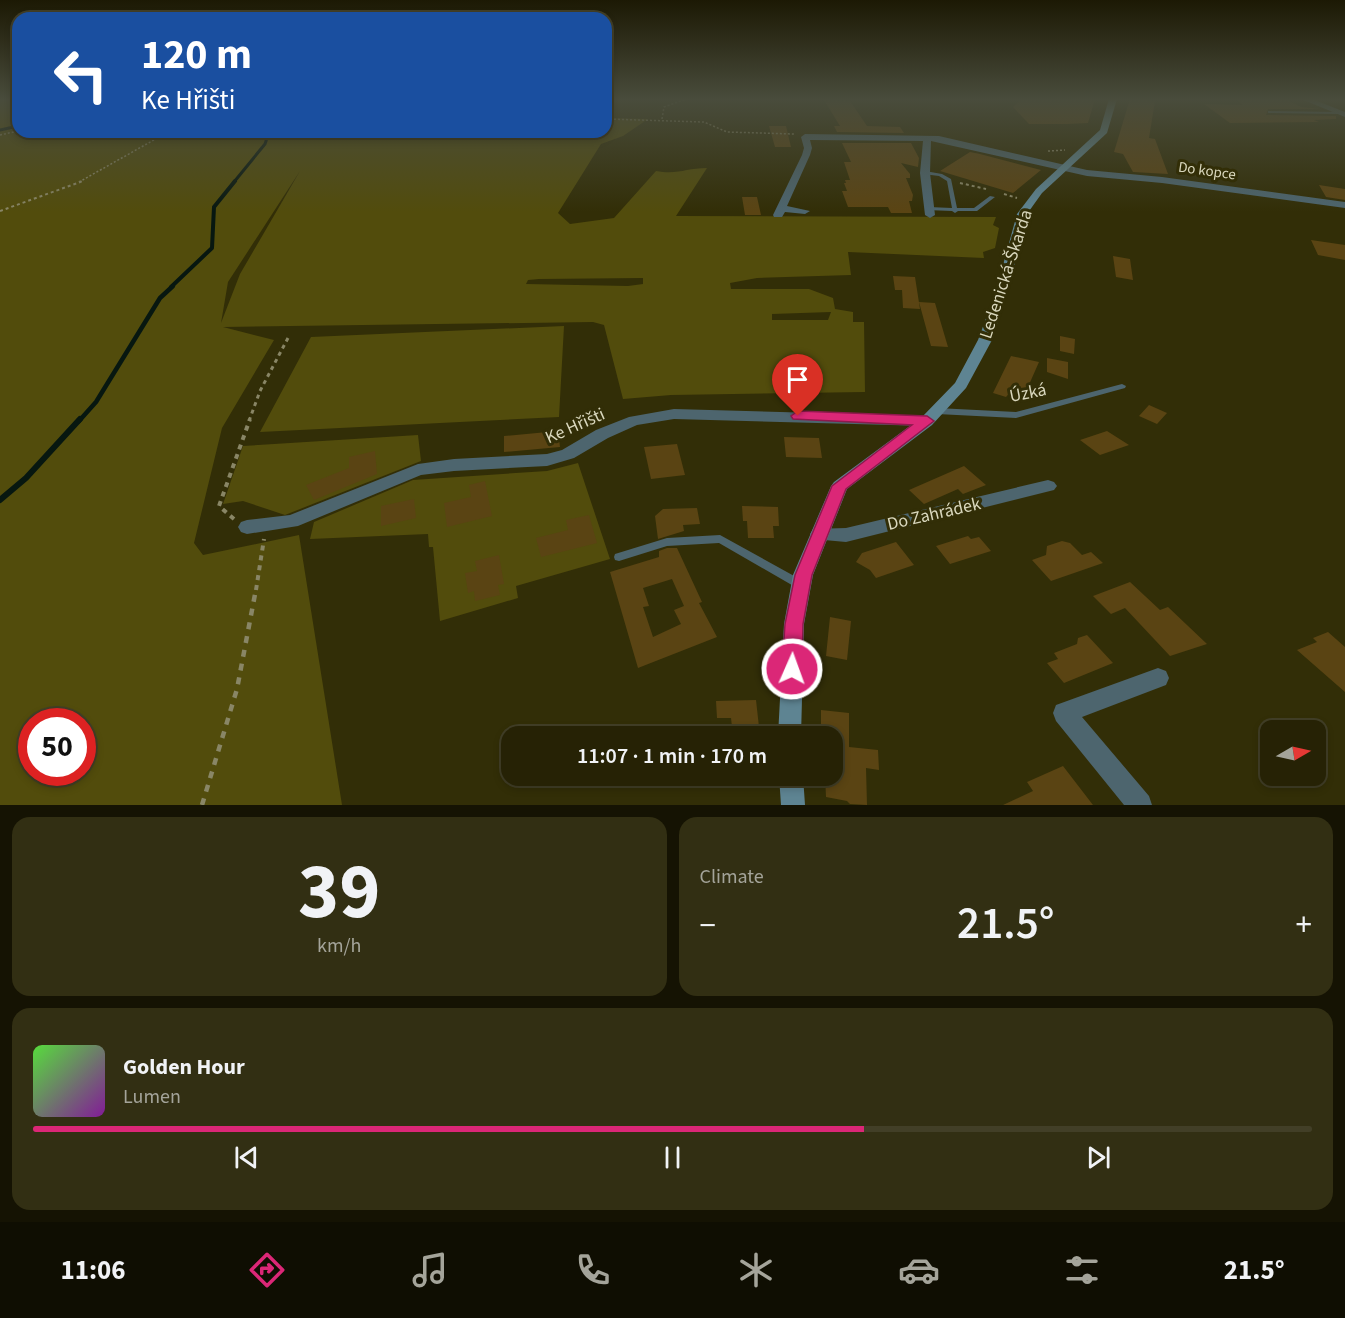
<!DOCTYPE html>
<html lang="en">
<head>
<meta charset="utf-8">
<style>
	body { margin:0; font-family:"Source Sans 3",sans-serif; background:#322f13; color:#f1f3f6; height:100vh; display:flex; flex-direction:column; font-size:22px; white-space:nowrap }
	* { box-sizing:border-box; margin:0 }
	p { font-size:20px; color:#a4a49a }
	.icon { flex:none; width:33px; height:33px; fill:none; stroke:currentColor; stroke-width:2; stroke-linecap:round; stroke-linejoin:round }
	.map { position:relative; height:805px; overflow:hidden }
	.panel { display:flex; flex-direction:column; gap:12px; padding:12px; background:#151303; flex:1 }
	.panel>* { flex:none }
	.guide { position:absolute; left:12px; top:12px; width:600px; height:126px; border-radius:18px; box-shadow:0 3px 9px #0003,0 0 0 2px #423f27; background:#1a4fa0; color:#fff; overflow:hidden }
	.needle { width:39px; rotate:81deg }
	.tools { position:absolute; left:1260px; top:720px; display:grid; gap:12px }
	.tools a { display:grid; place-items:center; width:66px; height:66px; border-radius:12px; background:#262205; box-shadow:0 3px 9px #0003,0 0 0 2px #423f27; font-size:30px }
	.speed { position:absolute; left:18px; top:708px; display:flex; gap:12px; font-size:30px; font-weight:700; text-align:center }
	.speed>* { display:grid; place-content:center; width:78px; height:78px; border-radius:50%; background:#262205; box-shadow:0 3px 9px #0003,0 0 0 2px #423f27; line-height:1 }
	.speed .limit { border:9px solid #d22; background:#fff; color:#111 }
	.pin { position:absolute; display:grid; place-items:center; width:51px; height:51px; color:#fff; margin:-62px -26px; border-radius:50% 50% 50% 0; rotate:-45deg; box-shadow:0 0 6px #0007 }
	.pin .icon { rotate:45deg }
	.me { position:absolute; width:66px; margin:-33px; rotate:2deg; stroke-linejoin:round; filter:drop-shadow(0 0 4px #0008) }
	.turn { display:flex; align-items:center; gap:21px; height:126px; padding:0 30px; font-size:27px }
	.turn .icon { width:78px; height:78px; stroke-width:2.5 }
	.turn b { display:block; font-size:42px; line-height:51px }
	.big { font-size:45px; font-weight:600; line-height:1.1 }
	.panel .card { flex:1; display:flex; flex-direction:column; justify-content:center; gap:9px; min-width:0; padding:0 21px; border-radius:18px; background:#322f13 }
	.panel .dial { align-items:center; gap:0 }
	.dial b { font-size:78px; line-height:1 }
	.song { display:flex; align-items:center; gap:18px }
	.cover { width:72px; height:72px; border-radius:9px; background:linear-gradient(135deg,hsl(110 70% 55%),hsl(290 70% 35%)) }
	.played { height:6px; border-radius:3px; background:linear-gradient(90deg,#db2777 65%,#423f27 65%) }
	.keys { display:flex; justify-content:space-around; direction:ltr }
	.heat { display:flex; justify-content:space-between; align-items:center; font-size:33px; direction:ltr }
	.panel .tiles { flex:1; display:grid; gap:12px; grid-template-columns:1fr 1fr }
	.card:last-child { grid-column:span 2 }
	.trip { position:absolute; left:501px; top:726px; width:342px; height:60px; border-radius:18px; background:#262205; box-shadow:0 3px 9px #0003,0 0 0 2px #423f27; font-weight:600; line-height:60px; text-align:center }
	.dock { display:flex; height:96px; justify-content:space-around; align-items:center; background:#0f0e02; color:#a4a49a }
	.dock .icon { width:42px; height:42px }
	.dock .current { color:#db2777 }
	.dock b { font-size:27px; color:#f1f3f6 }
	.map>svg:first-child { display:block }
</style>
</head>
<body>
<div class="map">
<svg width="1345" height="805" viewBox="0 0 1345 805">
	<rect width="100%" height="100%" fill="#322e07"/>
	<path fill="#524c0c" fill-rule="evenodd" d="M0 99H18V132H606V118L648 119 623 136 601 144 558 213 570 224 614 218 656 171C678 175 686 168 707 168L676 216 996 217 993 225 999 228 995 248 983 252 984 258 848 252 851 275 757 278 730 283 731 289H809L833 298 835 309 853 312V322H864L865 392 671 395 623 399 604 325 593 322 223 327 274 340 222 428 194 543 203 555 299 535 342 805H0ZM300 171 240 274 221 323 228 282ZM643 278V284L628 286 526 284 528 280 539 279ZM831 312 828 320H772V314ZM32 722H82V772H32Z
		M564 326 559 417 260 432 311 337Z
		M418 435 421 461 285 515 243 501 223 504 243 446Z
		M578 463 610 559 516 586 518 598 440 621 433 547H429L428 534 310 539 314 522 413 480 547 471Z"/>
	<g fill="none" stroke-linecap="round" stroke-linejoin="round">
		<path stroke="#071710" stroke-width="3" d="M0 130 18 126
			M234 182 265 144 269 132"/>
		<path stroke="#071710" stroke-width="4" d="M171 287 212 248 214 207 235 181"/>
		<path stroke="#071710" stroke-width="4.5" d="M79 421 96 402 160 298 173 286"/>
		<path stroke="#071710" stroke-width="6" d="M0 500 26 478 80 419"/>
	</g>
	<path fill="#5a4413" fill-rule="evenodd" d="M1022 99H1095L1088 123 1067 124H1029L1013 107Z
		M1130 99 1155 101 1149 138 1155 139 1168 174 1133 172 1123 154 1114 152Z
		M1235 99H1285L1301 107 1321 109H1268L1266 115 1336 116V119L1314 120 1319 122 1230 123 1204 104 1243 105Z
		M824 100 850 101 867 126 900 127 904 133 837 132 834 126H840Z
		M769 126H786L791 147H775Z
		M842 143H911L919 158 918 167 901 163 910 174V178H906L913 195 912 201H909L912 213H891L888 207H848L842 191H847L844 183H846L845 180H850L844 162H851Z
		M970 152 980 154 1041 170 1013 193 940 171Z
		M1319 185 1345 189V200L1326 197Z
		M742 197H757L761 215H745Z
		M1311 240 1345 245V260L1318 255Z
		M1113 256 1130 259 1133 280 1116 277Z
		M893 276 915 277 920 309 903 308 902 290H895Z
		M919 302 935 303 948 347 931 346Z
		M1060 336 1075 339 1074 354 1060 351Z
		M1011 356 1039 362 1024 396 1014 388 1006 397 993 393Z
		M1047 358 1068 362V379L1047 372Z
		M1149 405 1167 413 1157 424 1139 416Z
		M558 431 560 447 504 452V436Z
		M1107 431 1129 445 1100 455 1080 440Z
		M784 437 819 438 822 458 786 457Z
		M677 444 685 475 651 479 644 447Z
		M375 451 377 474 314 500 306 485 349 468V457Z
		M964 466 986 485 963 494 958 489 924 504 909 490Z
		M485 481 492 516 447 527 444 503 471 497 469 485Z
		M414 499 416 518 381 526V506Z
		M742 506 778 507 779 526H773L774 538H748L747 521H743Z
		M697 508 700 524 683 525 684 531 658 539 655 516 663 509Z
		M589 515 597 543 541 557 536 538 568 530 566 520Z
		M968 536 971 539 979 537 991 551 950 564 936 546Z
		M1062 541 1070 543 1082 555 1091 552 1103 563 1051 581 1032 560 1046 555 1047 546Z
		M896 542 914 565 876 578 870 570 856 562 862 553Z
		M667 548H677L702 602 699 603 717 637 638 668 610 572 659 557V551ZM672 579 684 606 674 610 681 624 653 637 643 607 649 606 643 588Z
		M499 555 504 584 498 585 500 595 475 601 474 591 468 593 465 573 477 571 475 561Z
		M1130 582 1160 610 1168 607 1207 644 1170 656 1125 608 1111 614 1093 596Z
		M830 617 851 621 847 660 826 656Z
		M1328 632 1345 647V692L1297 650 1317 642 1313 638Z
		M1087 635 1113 663 1064 683 1047 663 1058 659 1054 653 1077 644 1078 638Z
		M756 700 760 736H733L731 718H717L716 701Z
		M821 710 849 713V747L878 750 879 770 866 768 867 805 850 804 847 801 826 797 825 776H832V736H821Z
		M1063 766 1093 805H1003L1033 791 1027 782Z"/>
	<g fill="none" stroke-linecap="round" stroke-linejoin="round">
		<path stroke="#898666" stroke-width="1.5" stroke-dasharray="2 2" stroke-linecap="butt" d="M606 119 704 122 727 132 794 134
			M662 119 664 107 686 99
			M0 135 18 131
			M1048 151 1065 150
			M79 182 168 132"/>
		<path stroke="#898666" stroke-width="2" stroke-dasharray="3 3" stroke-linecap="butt" d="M960 183 986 189
			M1004 194 1017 198
			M0 211 83 181"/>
		<path stroke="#898666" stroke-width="3" stroke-dasharray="4 4" stroke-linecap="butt" d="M249 421 260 391 288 338"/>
		<path stroke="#898666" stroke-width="4" stroke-dasharray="5 5" stroke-linecap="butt" d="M234 519 219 506 250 419
			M256 590 264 539"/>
		<path stroke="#898666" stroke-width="4.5" stroke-dasharray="7 7" stroke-linecap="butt" d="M202 805 237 689 256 589"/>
		<path fill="#4d656e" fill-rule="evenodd" d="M1268 111 1339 112 1341 113 1339 114 1270 113H1268Z
			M925 171 942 174 951 179 957 208H974L990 196 995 197 977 211H958L955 213 952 211 927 210 926 209 929 207 952 208 947 181 939 176 923 174V172Z
			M1122 384 1126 386 1125 388 1016 418 937 414 933 411 937 408 1016 412Z
			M720 535 805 582 806 585 805 588 801 589 797 588 719 543 667 546 619 561 615 560 614 557 615 554 667 538Z"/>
		<path fill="#4d656e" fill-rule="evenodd" d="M1301 99H1312L1345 112V117Z
			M805 134 939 136 1087 170 1162 177 1345 202V208L1162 183 1087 176 931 141 930 173 935 215 930 218 925 215 920 173 923 141 810 140 812 148 810 155 787 206 810 211 805 214 785 212 782 217H774L773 215 802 155 804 148 801 137Z
			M674 409 927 416 935 421 927 426 674 419 637 425 608 438 574 458 547 466 454 471 421 475 298 526 247 534 241 532 238 527 241 522 247 520 290 515 418 464 454 459 547 454 562 450 596 430 629 417Z
			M1048 480 1054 482 1057 486 1054 490 846 542 813 539 810 534 813 529 846 528Z
			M1158 668 1166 671 1169 678 1166 685 1082 717 1149 796 1152 805H1124L1056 721 1053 713 1056 705Z"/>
		<path fill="#5e8492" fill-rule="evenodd" d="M1109 99H1117L1107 133 1042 193 1027 214 1007 294 992 340 966 388 932 425 847 489 813 575 804 624 801 736H778L784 624 793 575 831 486 834 482 922 417 955 383 978 340 995 294 1017 214 1036 189 1100 130Z
			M779 776H803L805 805H781Z"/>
	</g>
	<linearGradient id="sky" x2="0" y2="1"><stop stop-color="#1c1904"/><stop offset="0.47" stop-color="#494c3c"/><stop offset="1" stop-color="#494c3c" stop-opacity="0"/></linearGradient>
	<rect width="1345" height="212" fill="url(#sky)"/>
	<path fill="#db2777" stroke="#8e194d" stroke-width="1.5" d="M798 411 927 416 934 421 846 489 812 575 803 624 802 669 799 675 792 678 785 675 782 669 785 624 795 575 832 486 912 425 793 419 791 416Z"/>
	<g text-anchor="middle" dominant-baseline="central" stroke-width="6" stroke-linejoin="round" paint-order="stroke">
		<g font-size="15" fill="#d9d7bd" stroke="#322e07">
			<text transform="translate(1207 171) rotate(8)">Do kopce</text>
		</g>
		<g font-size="18" fill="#d9d7bd" stroke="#322e07">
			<text transform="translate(1006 274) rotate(-72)">Ledenická-Škarda</text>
			<text transform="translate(1028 393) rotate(-11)">Úzká</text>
			<text transform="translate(575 426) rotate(-24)">Ke Hřišti</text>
			<text transform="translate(934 514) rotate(-13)">Do Zahrádek</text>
		</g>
	</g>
</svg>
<div class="tools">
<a><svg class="needle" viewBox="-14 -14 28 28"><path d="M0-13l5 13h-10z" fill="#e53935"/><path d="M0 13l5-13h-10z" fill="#a4a49a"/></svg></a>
</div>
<div class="speed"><div class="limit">50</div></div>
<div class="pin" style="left:798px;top:416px;background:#d93025"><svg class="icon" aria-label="arrive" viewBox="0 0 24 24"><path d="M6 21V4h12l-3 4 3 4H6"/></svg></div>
<svg class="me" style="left:792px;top:669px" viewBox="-20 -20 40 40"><circle r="17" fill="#db2777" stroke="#fff" stroke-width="3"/><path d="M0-11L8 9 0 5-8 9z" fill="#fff"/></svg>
<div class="trip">11:07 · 1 min · 170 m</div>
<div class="guide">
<div class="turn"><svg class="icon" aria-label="left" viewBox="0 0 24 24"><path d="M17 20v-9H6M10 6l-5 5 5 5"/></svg><div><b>120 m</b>Ke Hřišti</div></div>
</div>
</div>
<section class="panel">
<div class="tiles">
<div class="card dial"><b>39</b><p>km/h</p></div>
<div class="card"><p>Climate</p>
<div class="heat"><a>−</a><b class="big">21.5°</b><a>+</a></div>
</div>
<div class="card">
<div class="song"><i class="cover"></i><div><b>Golden Hour</b><p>Lumen</p></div></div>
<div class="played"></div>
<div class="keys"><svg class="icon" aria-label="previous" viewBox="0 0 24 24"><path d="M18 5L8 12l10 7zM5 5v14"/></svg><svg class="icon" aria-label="pause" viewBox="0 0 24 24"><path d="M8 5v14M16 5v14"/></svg><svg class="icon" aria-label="next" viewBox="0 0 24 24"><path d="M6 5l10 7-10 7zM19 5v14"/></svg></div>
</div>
</div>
</section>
<nav class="dock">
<b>11:06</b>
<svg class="icon current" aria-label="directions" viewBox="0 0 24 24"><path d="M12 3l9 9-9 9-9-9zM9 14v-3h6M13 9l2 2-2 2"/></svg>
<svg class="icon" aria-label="music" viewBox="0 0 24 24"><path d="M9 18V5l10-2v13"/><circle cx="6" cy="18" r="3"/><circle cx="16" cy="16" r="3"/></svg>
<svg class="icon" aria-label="phone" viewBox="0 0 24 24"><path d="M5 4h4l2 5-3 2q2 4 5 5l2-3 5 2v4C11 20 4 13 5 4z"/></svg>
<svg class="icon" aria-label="climate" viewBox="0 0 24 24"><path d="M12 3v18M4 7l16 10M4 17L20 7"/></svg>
<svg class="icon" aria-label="car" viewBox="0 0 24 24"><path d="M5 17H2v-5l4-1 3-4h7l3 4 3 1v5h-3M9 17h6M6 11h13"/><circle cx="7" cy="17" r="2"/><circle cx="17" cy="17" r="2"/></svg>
<svg class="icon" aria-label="filters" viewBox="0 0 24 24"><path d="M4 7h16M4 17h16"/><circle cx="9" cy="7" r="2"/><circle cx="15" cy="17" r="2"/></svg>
<b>21.5°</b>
</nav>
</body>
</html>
